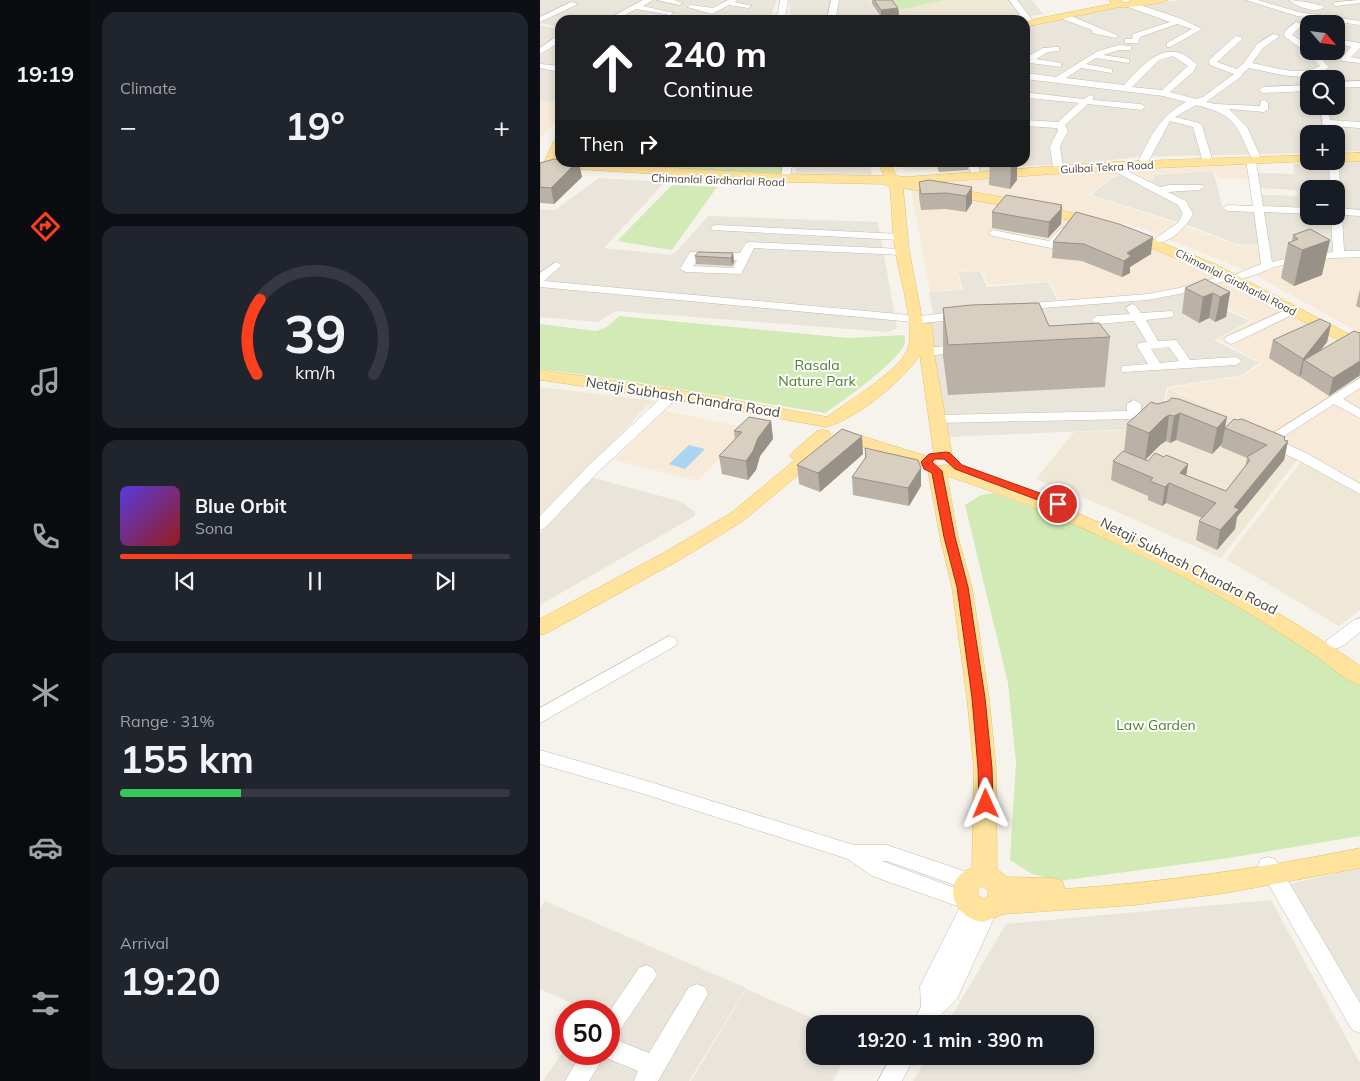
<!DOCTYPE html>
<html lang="en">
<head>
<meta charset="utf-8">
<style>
	body { margin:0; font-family:Mulish,sans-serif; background:#20242c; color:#f1f3f6; height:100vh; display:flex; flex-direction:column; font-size:19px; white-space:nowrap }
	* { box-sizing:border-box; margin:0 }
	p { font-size:16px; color:#9ea1a6 }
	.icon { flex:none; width:28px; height:28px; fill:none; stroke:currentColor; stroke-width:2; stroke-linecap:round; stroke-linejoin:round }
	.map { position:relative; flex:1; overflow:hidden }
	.drawer { display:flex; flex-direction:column; gap:12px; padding:12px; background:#0d0f14; width:450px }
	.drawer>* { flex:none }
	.top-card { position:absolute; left:15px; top:15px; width:475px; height:152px; border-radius:15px; box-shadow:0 2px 8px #0003; background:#202124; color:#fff; overflow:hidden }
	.needle { width:32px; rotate:118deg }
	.controls { position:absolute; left:760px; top:15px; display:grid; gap:10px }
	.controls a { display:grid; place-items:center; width:45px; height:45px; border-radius:10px; background:#171b24; box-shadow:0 2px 8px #0003; font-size:25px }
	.speed { position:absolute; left:15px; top:1000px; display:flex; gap:10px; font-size:25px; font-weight:700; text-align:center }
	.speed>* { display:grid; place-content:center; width:65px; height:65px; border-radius:50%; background:#171b24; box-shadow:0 2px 8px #0003; line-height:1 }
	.speed .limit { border:8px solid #d22; background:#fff; color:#111 }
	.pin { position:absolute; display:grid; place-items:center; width:42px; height:42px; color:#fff; margin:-21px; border:2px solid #fff; border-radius:50%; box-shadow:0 1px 5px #0007 }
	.me { position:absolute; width:55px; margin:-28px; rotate:359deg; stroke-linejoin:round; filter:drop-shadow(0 0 4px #0008) }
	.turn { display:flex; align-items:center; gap:18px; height:105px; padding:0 25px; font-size:22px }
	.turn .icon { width:65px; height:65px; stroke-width:2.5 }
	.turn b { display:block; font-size:35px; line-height:42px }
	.then { display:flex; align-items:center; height:48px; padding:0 25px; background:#0003; gap:10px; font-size:19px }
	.big { font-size:38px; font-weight:700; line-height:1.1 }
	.drawer .tile { flex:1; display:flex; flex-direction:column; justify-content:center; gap:8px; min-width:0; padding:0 18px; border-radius:15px; background:#20242c }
	.drawer .dial { align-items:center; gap:0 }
	.dial svg { height:130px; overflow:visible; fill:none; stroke:#363941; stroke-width:7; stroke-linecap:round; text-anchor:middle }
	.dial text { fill:#f1f3f6; stroke:none }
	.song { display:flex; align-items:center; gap:15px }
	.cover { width:60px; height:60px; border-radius:8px; background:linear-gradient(135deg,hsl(250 70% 55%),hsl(0 70% 35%)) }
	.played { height:5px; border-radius:2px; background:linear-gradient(90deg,#fc3f1d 75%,#363941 75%) }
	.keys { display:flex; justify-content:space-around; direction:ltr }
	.heat { display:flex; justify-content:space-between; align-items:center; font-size:28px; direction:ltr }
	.charge { height:8px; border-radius:4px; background:linear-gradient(90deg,#34c759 31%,#363941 0) }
	.trip { position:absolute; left:266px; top:1015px; width:288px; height:50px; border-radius:15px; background:#171b24; box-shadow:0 2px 8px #0003; font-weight:700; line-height:50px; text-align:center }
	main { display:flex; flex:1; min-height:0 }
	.tabs { display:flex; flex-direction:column; width:90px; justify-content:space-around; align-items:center; background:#090b0e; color:#9ea1a6 }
	.tabs .icon { width:35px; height:35px }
	.tabs .current { color:#fc3f1d }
	.tabs b { font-size:22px; color:#f1f3f6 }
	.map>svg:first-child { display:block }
</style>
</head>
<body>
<main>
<nav class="tabs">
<b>19:19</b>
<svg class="icon current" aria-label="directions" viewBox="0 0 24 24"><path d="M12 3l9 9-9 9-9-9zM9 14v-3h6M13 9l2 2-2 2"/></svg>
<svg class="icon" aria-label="music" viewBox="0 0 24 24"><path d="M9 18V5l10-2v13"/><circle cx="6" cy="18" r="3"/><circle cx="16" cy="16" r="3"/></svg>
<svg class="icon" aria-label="phone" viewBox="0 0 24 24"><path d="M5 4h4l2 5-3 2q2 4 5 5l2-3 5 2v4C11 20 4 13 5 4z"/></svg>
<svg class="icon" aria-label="climate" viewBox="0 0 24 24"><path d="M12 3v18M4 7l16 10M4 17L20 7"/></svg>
<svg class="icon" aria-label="car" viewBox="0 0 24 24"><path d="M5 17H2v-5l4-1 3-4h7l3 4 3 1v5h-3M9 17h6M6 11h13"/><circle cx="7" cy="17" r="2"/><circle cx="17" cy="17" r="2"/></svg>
<svg class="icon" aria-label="filters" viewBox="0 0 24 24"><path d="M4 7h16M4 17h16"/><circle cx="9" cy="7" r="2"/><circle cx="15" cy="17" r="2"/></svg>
</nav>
<section class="drawer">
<div class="tile"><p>Climate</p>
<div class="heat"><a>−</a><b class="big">19°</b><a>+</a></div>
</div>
<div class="tile dial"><svg viewBox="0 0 100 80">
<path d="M14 69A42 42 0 1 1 86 69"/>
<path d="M14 69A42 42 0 0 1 16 23" stroke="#fc3f1d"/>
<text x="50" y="56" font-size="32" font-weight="700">39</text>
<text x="50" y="72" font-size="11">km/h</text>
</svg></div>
<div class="tile">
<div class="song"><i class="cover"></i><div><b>Blue Orbit</b><p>Sona</p></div></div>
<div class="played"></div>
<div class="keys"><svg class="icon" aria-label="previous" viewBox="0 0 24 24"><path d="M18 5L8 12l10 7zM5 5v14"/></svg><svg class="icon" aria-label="pause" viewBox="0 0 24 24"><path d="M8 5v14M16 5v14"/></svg><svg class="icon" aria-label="next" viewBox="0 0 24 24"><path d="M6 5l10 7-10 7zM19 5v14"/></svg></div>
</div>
<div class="tile"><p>Range · 31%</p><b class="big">155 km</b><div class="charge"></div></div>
<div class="tile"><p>Arrival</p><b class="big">19:20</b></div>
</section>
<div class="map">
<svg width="820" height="1081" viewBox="0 0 820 1081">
	<rect width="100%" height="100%" fill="#f6f3ec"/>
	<path fill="#eae5da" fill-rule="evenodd" d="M0 0H237L229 20H20V27L0 23Z
		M249 0H327L343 20H246L250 17Z
		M467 0H492L503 14 483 18Z
		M640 0H704L762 18 820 26V151L796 152V134H769V153L596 157 550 163 431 169 429 163 485 162V26L576 8ZM769 24H796V51H769ZM769 79H796V106H769Z
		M713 0H820V22L758 14Z
		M0 25 20 29V34L0 47Z
		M20 42V100L10 103 4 100 0 102V55Z
		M820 160V253L730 265 721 195 758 196 756 190 719 188 717 173 754 174 753 164ZM769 189H796V216H769Z
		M330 163 332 175 255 173 257 163Z
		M673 171 683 209 716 210 721 245 696 244 656 228 551 195 573 177 588 174 601 181 614 179 613 175Z
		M59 178 125 182 64 248 130 255 137 251 168 216 338 222 357 328 348 332 77 311 57 322 0 317V209L15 210Z
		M440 271 447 287 508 282 518 301 393 315 389 292 423 290 418 272Z
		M647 292 710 321 674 340 719 363 702 375 627 387 618 428 406 437 387 320Z
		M51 477 142 502 155 512V516L0 605V533Z
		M820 868V1009L750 884Z
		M731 900 820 1063V1081H373L388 1056H545V1024H407L466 924Z
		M5 901 206 988 149 1081H3L26 1047V1054H69V1011H49L0 989V908Z
		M206 989 286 1024H275V1056H306L293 1081H151Z"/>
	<path fill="#f7ead8" d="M4 100 10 103 20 100V116L0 139V102Z
		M360 163H429L431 169 368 171 363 169Z
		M708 165 711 179 678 178 674 171 612 174 614 178 601 180 588 174 573 176 549 195 656 230 696 245 720 246 725 266 707 271 598 227 416 187 414 182 472 175Z
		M371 190 477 207 544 221 613 244 684 277 605 295 521 302 509 281 448 285 442 270 417 271 421 290 390 291Z
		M820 256V333L715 275 761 261 784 257Z
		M689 280 820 351V490L729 438 732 435 628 388 703 376 722 364 677 338 714 321 652 291Z
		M122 410 207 428 158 481 75 460Z"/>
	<path fill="#efe8d6" d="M327 0H467L481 18 471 20H343Z
		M0 387 116 401 105 408 0 520Z
		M628 389 730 434 758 459 681 558 566 507 496 479 534 432 621 429Z
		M761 462 792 477 820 495V610L799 626 686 559Z"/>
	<path fill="#d2eab5" d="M351 0H403L358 10Z
		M20 141V162L247 163 243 172 239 176 19 163 15 161Z
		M132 185 177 187 132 250 77 241Z
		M79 316 308 338 365 335C365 338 365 340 365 343 361 359 301 403 285 413L84 380 0 369V324L56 331 67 327Z
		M453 493 536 524 675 593 760 644 820 685V836L689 858 519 881 492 874 470 860 476 763 468 683 425 505 441 495Z"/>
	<path fill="#a9d4f2" d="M149 445 165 449 145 469 129 464Z"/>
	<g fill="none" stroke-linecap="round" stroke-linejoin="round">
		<g stroke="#c2bbae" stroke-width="1">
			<path id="minor" d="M103 0H113L103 6 134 13 130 15 96 9 76 20H66Z
				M117 0H134L143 3 139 5Z
				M188 0H197L195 2 212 6 208 8 189 5 172 14 147 7 151 5 173 8Z
				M240 0H248L246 13 241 20H233L238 13Z
				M291 0H299L296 16 320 17 324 19 287 20Z
				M469 0H477L493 21 492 23H486Z
				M706 0H718L758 12 820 21V25L757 16Z
				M749 0C756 0 780 4 785 7 774 14 758 7 749 0Z
				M820 0V3L796 6 792 4 796 2Z
				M31 2 38 4 0 22V17Z
				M588 3H594L642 19 662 29 630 47H627V43L652 29 637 24 600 37 598 43H585V39H592L593 34 630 22 588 7Z
				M520 14H526L579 36 575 38 553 33 552 30 520 18Z
				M756 22 763 24 752 35 765 43V47H759L744 36 745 31Z
				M733 34 740 36 723 48 712 63C733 67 760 77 780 66L765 51 769 49V51H774L789 67C769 86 732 72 709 68L703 73 702 76 666 102 675 104 720 106 721 101 724 100 728 103V109L724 112 689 109 707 127 721 158 716 161 723 206 769 208V214L724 212 732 262 758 256 793 252 791 216H796V204L800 205 801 208 820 210V216L802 215 804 251H820V257C792 258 762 259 735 267 725 270 706 281 695 278L644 293 608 300 476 310 474 308 476 306 480 304 608 294 639 288 690 274 694 275 721 264 714 212 688 211 683 208 688 205 713 206 706 160 711 157C695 122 695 115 656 105L635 117 659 123 662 126 672 159 670 161 667 162 662 159 653 127 630 121 608 162 603 165 598 162C612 135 618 118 646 102L623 96 485 79V73L516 77 558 51 579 45 591 46V50H579L563 55 589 59V63L556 58 546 64 572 69V73L541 68 526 78 584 85C604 64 628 34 657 65L653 72 630 92 656 99 663 97 694 74 670 65 669 60 696 36 703 38 677 62 697 69 704 63 717 44ZM633 56 648 66 622 90 592 87 619 60Z
				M17 36H20V42L0 54V48Z
				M796 39 820 43V48L811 57 820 59V63L802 61 801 59 811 47 796 43Z
				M516 47H519V51L508 52 496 59 521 63V67L490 63 485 64V58L503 48Z
				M0 64 20 66V72L0 68Z
				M820 81V87L796 88V82Z
				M769 85V91L723 93 719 90 723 87Z
				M491 93 544 99 550 95 553 96V100L601 104 605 107 601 110 548 104 525 125 528 131 520 146 523 167 518 170 513 167 510 146 518 131 517 128 485 126V120L518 122 539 103 488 98 487 96Z
				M780 106H788L790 120 820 122V128L791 126 790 134H784Z
				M796 159 799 161 800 189 796 192V189H790L789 161H796Z
				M243 162H253L249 180H243L241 178Z
				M427 162H437L440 173 438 175H432Z
				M571 163 620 187 630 185H663L664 187 659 190 628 192 646 201 653 214C647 225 630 245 616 242L615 240 616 238 638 223 643 214 638 205 568 168 566 166Z
				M176 225 360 234 365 237 360 240 172 230 171 228 172 226Z
				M525 227 530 230 515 247 511 248 453 236 448 233 453 230 509 241 521 228Z
				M210 242 362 249 367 252 362 255 214 248 201 274 146 272 140 269 150 252 200 253 206 243ZM158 258 197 260 193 268 153 266Z
				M16 262 22 265 4 281 380 316 422 311 428 315 422 319 383 323 0 287V273Z
				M592 304 596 306 601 313 632 311 634 314 632 317 606 320 618 341 636 340 650 360 696 357 702 361 696 365 583 372 581 369 583 366 608 364 597 346 599 343 607 342 594 321 557 324 551 320 557 316 590 314 586 308ZM629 347 639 361 620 363 611 349Z
				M752 307 758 311 756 313 694 343 690 344 684 340 686 337Z
				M423 344 427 345 429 348 427 351 388 356 382 352 388 348Z
				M820 378V388L803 399 820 409V418L794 404 738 440 768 454 820 484V494L758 460 723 444 721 441Z
				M128 395 133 396 135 399 133 402 57 473 5 528 0 530V516L47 467 123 396Z
				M594 400 601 404V413L591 419 398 423 391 419 398 415 587 411V404Z
				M820 618V632C810 640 800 652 787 648L785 644 787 640 814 620Z
				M129 636 135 638 137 642 135 646 0 723V708Z
				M0 750 104 780 314 845H347L436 875 439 881 436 887 429 890 347 861H342L434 895 440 904 448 900 455 903 458 909 417 999 400 1016 395 1024H372L381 1007 380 986 420 907 332 876 308 859 104 794 0 764Z
				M728 857 735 859 820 1003V1033L812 1030 721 871 718 865 721 859Z
				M106 965 113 968 117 975 74 1039 109 1053 149 987 157 984 165 987 168 994 118 1081H94L98 1071 64 1057 49 1081H25L41 1054H69V1012L99 968Z
				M351 1056H375L362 1081H338Z"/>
		</g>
		<g stroke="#e6c16a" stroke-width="1">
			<path id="major" d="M570 0H580L585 3 591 2 589 0H628C624 3 584 9 579 7L485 27V21L571 4Z
				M20 137V153L17 161 20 162 246 174 344 176 338 162H350L356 176 366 177 571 162 769 155V161H773L571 170 382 183 478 200 562 220 564 223 557 227 478 208 363 188 369 250 383 323 390 324 392 327 395 359 412 455 409 459 403 460 397 459 394 455 380 355C362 382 316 419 286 427L132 399 0 380V370L132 389 287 417C307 402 357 372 367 351 377 330 358 272 355 249 352 228 352 208 350 187L344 184 246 182 5 167 3 164 14 141Z
				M820 153V161L796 162 795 161H796V154Z
				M590 230 675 264 820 340V351L665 270 585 237 583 234 585 231Z
				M283 430 289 431 291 435 279 448 284 452 281 456 203 521 141 559 7 633 0 635V619L127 551 191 513 255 460 250 456 253 452 277 431Z
				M305 431 393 458 396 462 393 466 387 467 299 440 297 436 299 432Z
				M406 465C449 475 490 494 530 510 632 553 730 603 820 666V685C804 680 790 666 776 656 751 640 727 624 702 609 609 556 509 509 407 476L418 537 432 587 449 698 456 768 457 869 467 877 513 878 522 881 525 889C625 882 723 868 820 848V868L686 893 595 905 464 914 443 922C412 918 400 879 432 868L434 768 427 698 412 587 400 537 388 471 391 467ZM442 886 448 890V896L444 899 438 896V889Z"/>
		</g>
		<use href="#minor" fill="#fff" fill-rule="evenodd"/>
		<use href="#major" fill="#ffe39c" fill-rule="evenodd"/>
	</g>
	<path fill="#bab2a6" d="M332 0H352L358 8 359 15 341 17 332 4Z
		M396 162H428V170L399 172Z
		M450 162H477V180L470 189 449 185Z
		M0 163 42 177 14 204 0 203Z
		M379 182 432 187V203L426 212 406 209 381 210 379 197Z
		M522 205 521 224 508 238 452 228V212Z
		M536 212 611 254 590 267V273L582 277 542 261 512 258 513 242Z
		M770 229 782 275 754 286 741 278 748 243 752 241 753 235Z
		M193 253 194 262 192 266 156 264 155 256Z
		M645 288 690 292 686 317 675 322 669 318 659 323 642 313Z
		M820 289V308L816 306Z
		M403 308 570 337 565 387 408 395 403 356Z
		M791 324 787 342 781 350 820 333V377L819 376 789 396 760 377 761 375 759 377 729 358 733 340Z
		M611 402 685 428 748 441 744 460 697 517 695 529 677 550 656 540 659 521 662 518 626 503 622 506 608 500V496L571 480 573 461H608L624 457 648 464 646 475 686 491 705 467 707 458 681 447 682 444 672 454 636 440 630 443 626 441 620 445 605 460 584 451 587 424Z
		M231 421 233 439 220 456 216 470 208 480 182 474 179 456 195 439 194 431Z
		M325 448 381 468V486L369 506 313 495 312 477 325 458Z
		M323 454 280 492 259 484 257 465Z"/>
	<path fill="#979187" d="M358 8 359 15 341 17V10Z
		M37 162H39L42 177 14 204 11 188Z
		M471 162H477V180L470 189Z
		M432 187V203L426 212V196Z
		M522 205 521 224 508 238 509 222Z
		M613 237 611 254 590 267V273L582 277 584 261 587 253Z
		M790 240 782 275 754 286 762 250Z
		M193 253 194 262 192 266 191 258Z
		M690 292 686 317 675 322 680 297Z
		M673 293 669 318 659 323 663 297Z
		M791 324 787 342 770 363 764 360 761 375 759 377 763 359Z
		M820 361V373L819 376 789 396 793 378Z
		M640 413 636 440 630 443 634 416Z
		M629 415 626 441 620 445 605 460 609 433 624 418Z
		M687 417 682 444 672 454 677 428Z
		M231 421 233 439 220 456 216 470 208 480 206 461 218 438Z
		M322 436 323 454 280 492 278 473Z
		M745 437 743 447 748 441 744 460 697 517 695 529 677 550 680 530 694 507Z
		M648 464 645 483 640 473Z
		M381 468V486L369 506 368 488Z
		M629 483 626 503 622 506 625 487Z"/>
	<path fill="#d8cfc1" stroke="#979187" d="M334 0H352L358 8 341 10Z
		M14 159 20 160V162H37L11 188 0 187V163Z
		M389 180 432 187 426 196 406 193 381 194 379 182Z
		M466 195 522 205 520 208H522L509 222 452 212Z
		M536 212 579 224 613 237 587 253 591 256 584 261 544 244 513 242Z
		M770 229 790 240 762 250 748 243 758 239 753 235Z
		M158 252 193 253 191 258 155 256Z
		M665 279 690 292 680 297 673 293 663 297 645 288Z
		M499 303 509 326 559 323 570 337 408 345 403 308 431 305Z
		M780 319 791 324 763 359 733 340Z
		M814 331 820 333V361L793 378 764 360Z
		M631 398 639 399 687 417 677 428 640 413 634 416 629 415 624 418 609 433 587 424 611 402 617 404 629 401Z
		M209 417 231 421 218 438 213 451 206 461 179 456 202 432 194 431Z
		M694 419 697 420 702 419 745 437 744 440 748 441 694 507 699 509 680 530 659 521 676 503 629 483 625 487 610 481 613 478 573 461 583 451 608 461 615 453 624 457 626 455 648 464 640 473 686 491 710 460 707 457 727 445 685 428Z
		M302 429 322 436 278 473 257 465Z
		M325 448 378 460 381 468 368 488 312 477 326 457Z"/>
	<path fill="#fc3f1d" stroke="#a42913" d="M406 452 410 453 422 465 522 501 523 504 518 507 514 506 415 469 404 459H395L392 462 402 471 415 537 428 587 445 698 452 768 453 804 451 808 446 810 441 808 439 804 438 768 432 698 417 587 404 537 392 473 384 469 381 462 389 454Z"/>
	<g text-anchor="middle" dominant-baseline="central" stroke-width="4" stroke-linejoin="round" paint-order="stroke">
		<g font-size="11" fill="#4b4439" stroke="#fff">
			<text transform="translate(567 167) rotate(-3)">Gulbai Tekra Road</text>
			<text transform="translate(178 180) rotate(2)">Chimanlal Girdharlal Road</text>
			<text transform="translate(696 282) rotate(27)">Chimanlal Girdharlal Road</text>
		</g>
		<g font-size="14" fill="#4a7f2a" stroke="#fff">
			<text x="277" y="365">Rasala<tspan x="277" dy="16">Nature Park</tspan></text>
			<text x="616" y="725">Law Garden</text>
		</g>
		<g font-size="14" fill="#4b4439" stroke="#fff">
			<text transform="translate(143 397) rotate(9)">Netaji Subhash Chandra Road</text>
			<text transform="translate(649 566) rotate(27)">Netaji Subhash Chandra Road</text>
		</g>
	</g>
</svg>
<div class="controls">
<a><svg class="needle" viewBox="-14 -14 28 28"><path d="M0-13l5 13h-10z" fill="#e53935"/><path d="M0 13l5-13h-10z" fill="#9ea1a6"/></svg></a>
<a><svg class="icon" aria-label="search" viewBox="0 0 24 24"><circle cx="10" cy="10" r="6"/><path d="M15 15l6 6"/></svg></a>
<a>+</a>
<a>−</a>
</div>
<div class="speed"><div class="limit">50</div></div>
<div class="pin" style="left:518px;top:504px;background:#d93025"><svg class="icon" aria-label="arrive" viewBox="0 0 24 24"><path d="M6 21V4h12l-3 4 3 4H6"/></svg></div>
<svg class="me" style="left:446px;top:804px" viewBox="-20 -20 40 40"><path d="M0-17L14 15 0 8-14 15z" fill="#fc3f1d" stroke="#fff" stroke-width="4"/></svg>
<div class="trip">19:20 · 1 min · 390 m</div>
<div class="top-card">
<div class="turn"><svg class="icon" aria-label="ahead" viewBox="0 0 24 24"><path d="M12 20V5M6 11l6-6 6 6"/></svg><div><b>240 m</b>Continue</div></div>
<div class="then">Then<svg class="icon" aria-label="right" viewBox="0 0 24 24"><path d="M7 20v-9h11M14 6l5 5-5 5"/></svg></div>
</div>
</div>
</main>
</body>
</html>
